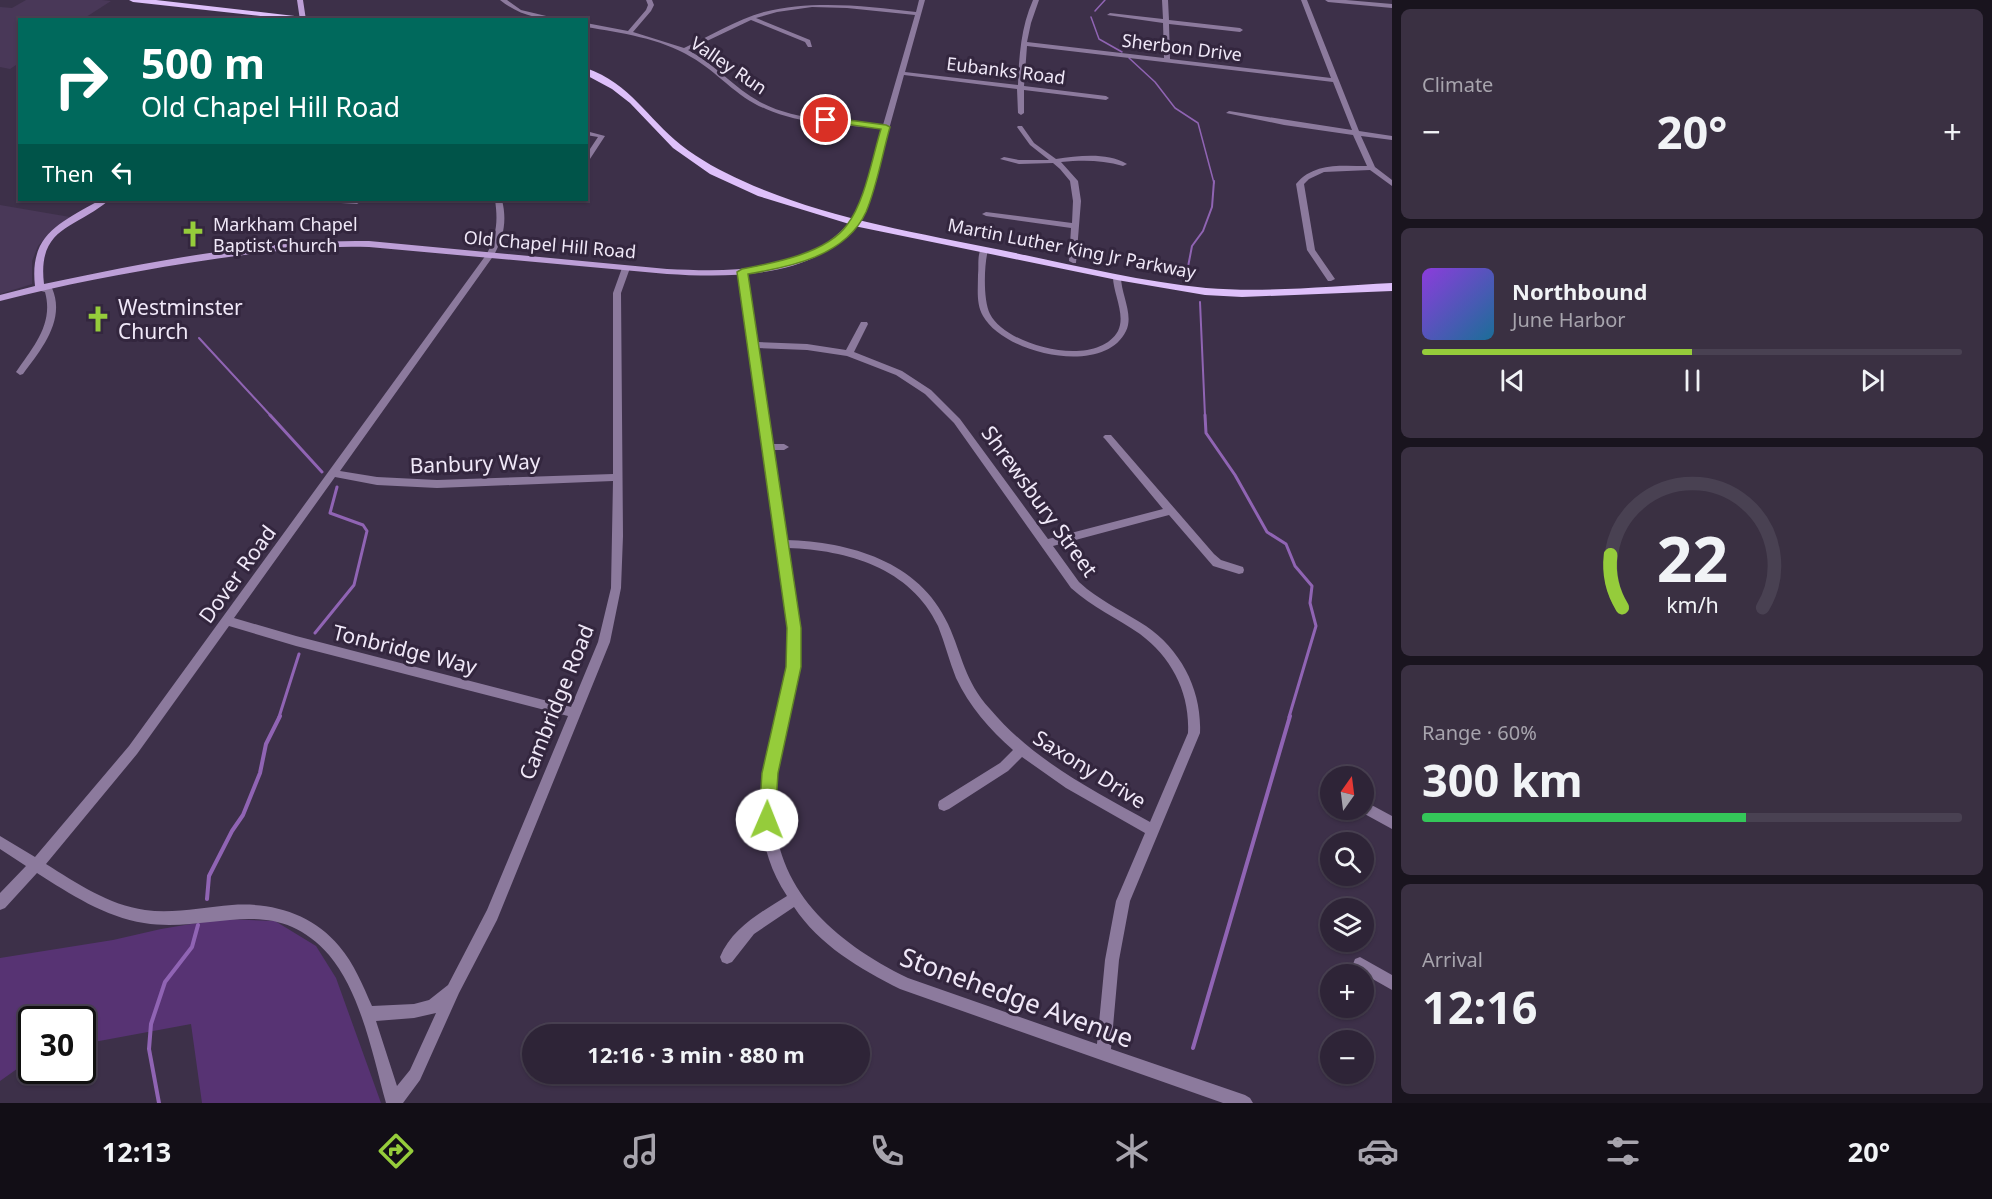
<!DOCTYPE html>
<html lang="en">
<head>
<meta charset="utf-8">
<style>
	body { margin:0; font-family:"Noto Sans",sans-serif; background:#3a3042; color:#f1f3f6; height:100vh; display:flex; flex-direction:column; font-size:22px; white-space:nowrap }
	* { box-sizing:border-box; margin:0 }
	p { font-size:20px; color:#a7a4ad }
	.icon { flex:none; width:33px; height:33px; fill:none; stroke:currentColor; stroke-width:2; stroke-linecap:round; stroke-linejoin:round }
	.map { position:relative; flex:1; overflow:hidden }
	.details { display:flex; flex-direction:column; gap:9px; padding:9px; background:#19141e; width:600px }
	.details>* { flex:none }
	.banner { position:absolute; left:18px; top:18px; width:570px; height:183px; border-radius:0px; box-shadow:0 2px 4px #0004,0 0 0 2px #494152; background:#00695c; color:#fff; overflow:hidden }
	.needle { width:39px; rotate:14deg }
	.controls { position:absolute; left:1320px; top:766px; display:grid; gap:12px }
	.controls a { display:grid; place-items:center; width:54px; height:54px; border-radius:50%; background:#2e2437; box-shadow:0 2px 4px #0004,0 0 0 2px #494152; font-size:30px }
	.speed { position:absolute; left:18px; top:1006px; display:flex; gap:12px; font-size:30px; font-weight:700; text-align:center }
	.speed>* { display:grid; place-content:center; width:78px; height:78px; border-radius:50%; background:#2e2437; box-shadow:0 2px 4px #0004,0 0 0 2px #494152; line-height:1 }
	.speed .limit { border:3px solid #111; border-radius:9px; background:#fff; color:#111 }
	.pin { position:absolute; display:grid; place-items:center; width:51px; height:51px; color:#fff; margin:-26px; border:3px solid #fff; border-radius:50%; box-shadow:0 2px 6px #0007 }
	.me { position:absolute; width:66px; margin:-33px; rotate:1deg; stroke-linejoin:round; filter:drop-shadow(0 0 4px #0008) }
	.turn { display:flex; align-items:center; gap:21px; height:126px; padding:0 24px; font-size:27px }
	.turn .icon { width:78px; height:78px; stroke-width:2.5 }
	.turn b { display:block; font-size:42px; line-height:51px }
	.then { display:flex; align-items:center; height:57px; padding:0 24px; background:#0003; gap:12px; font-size:22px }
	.big { font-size:45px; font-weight:700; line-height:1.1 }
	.details .widget { flex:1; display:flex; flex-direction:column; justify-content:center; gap:9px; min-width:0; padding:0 21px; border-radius:9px; background:#3a3042 }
	.details .dial { align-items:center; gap:0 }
	.dial svg { height:156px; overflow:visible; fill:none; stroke:#494152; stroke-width:7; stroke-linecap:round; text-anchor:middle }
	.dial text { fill:#f1f3f6; stroke:none }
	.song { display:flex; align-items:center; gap:18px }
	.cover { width:72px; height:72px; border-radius:9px; background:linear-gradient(135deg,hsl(270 70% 55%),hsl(200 70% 35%)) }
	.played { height:6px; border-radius:3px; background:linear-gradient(90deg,#95cc3b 50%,#494152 50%) }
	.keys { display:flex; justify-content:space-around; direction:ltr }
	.heat { display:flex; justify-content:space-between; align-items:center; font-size:33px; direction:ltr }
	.charge { height:9px; border-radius:4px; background:linear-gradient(90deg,#34c759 60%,#494152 0) }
	.trip { position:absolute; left:522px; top:1024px; width:348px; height:60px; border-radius:30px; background:#2e2437; box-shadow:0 2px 4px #0004,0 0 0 2px #494152; font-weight:700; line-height:60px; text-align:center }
	.tabs { display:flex; height:96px; justify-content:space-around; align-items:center; background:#120e16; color:#a7a4ad }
	.tabs .icon { width:42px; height:42px }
	.tabs .on { color:#95cc3b }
	.tabs b { font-size:27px; color:#f1f3f6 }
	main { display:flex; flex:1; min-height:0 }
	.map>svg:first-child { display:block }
</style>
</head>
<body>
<main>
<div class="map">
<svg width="1392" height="1103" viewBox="0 0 1392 1103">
	<rect width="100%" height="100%" fill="#3d3049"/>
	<path fill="#493858" d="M26 0H102L111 1 83 19 20 20 19 63 10 69 0 67V7L12 8Z
		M0 205 70 217 50 232 38 246 32 261V284L0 294Z"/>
	<path fill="#573373" d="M221 919 275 921 316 946 336 978 381 1103H202L191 1024 83 1044 82 1020H32L31 1059 0 1081V958L113 940 161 929Z"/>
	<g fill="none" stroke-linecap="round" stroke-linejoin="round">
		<path stroke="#9064b4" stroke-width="1.5" d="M1095 11 1105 0
			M1091 17 1099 39 1122 52
			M1129 58 1155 82 1175 108 1198 123 1214 183"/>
		<path stroke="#9064b4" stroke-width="2" d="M1187 272 1192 246 1203 231 1212 207 1214 181
			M1200 302 1205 416
			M199 338 271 416"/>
		<path stroke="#9064b4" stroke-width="3" d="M270 415 322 472
			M1205 415 1206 433 1235 475 1267 532 1286 544 1295 566 1312 586 1310 603 1316 626 1289 717
			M315 633 354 585 367 531 363 525 330 513 337 487
			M279 717 299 654"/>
		<path stroke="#9064b4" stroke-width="4" d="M207 899 209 876 232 831 243 815 260 773 266 744 280 716
			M1193 1048 1290 716
			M159 1103 149 1049 151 1024 165 982 192 947 198 925"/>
		<path fill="#8c7a9d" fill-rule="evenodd" d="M500 0H507L521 10 563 20C540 20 518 15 500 0Z
			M646 0H652L654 5 651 11 633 32 684 48C710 36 736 20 764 12 813 0 866 6 916 12L919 0H925L905 72 1018 85C1019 56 1021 27 1033 0H1039L1031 23 1027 42 1164 58 1163 23 1107 15 1110 13 1163 19 1162 0H1168L1169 20 1240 28 1243 30 1240 32 1169 24 1170 59 1331 78 1301 0H1307L1359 131 1392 136V140L1361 136 1375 167 1392 180V186L1370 170 1324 172 1309 179 1304 184 1315 250 1335 279 1331 281H1328L1307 250 1296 184C1314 162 1342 166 1367 166L1353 135 1284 125 1226 113 1229 111 1352 130 1333 82 1027 46 1024 86 1106 96 1109 98 1106 100 1024 90V113L1021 115 1018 113 1017 89 904 75 868 205 858 223H852L851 221 860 205 882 129C843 124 802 125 766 109 737 98 718 72 691 57 660 38 621 33 586 27V23L628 31 646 10 648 5ZM812 7 847 8 915 15 883 125C843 120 797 122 760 102 734 88 715 64 688 50L751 20 805 42 808 47H812L810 40 756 18 777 12Z
			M1325 0H1346L1392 4V8L1328 2Z
			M1018 126H1022L1034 143 1056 159C1079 156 1106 152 1127 164L1123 166C1102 160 1083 160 1061 162L1078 181 1081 201 1076 263H1073L1069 261 1071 228 986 216 982 214 986 212 1072 223 1073 201 1070 181 1060 169 1053 163 1019 164 1000 159 1004 157 1019 160H1049L1030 145 1017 127Z
			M586 131 605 136 588 162 586 163V155L598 137 586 135Z
			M321 200H363L357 204 325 202Z
			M495 200H502C507 220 504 237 494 255L340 471 377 477 437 480 613 474V293L622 268 626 266H629L630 268 621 293 623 536 621 588 610 642 497 920 459 993 420 1080 403 1103H386C373 1056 361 993 329 955 273 891 212 934 144 923 105 917 70 894 37 873L5 908 0 910V893L26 866 0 849V836L35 857 129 746 486 255C497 236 498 220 495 200ZM335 477 377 485 437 488 613 481 611 588 598 642 571 707 296 636 234 618ZM229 626 296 646 568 716 487 910 448 985 429 1000 414 1004 372 1006C363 986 354 963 339 946 313 914 272 902 232 905 203 907 174 914 145 910 109 905 76 883 46 864L137 754ZM436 1013 410 1070 397 1086 376 1021 414 1018Z
			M981 248H984L988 250C984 265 983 300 990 314 1007 347 1097 369 1118 331 1126 315 1113 293 1113 277L1117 275 1121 277C1121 294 1134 315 1126 331 1104 377 1004 354 983 316 976 304 978 289 978 275 979 266 977 257 981 248Z
			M739 270H742L746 272 757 342 807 344 846 350 861 322H867L868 324 854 352 902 371 931 390 960 419 1048 539 1163 509 1105 439 1103 437 1105 435H1111L1214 554 1221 560 1243 567 1244 570 1243 573 1239 574 1213 566 1169 515 1053 546 1079 582 1087 589C1105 603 1126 613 1146 626 1181 650 1202 690 1200 733L1130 901 1119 960 1111 1049 1245 1095 1250 1098 1253 1103H1223L900 989C860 969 819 945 794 907L754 934 732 962 727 964 722 962 720 957C732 928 761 912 787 896 740 824 770 762 784 687 788 668 788 648 788 628L738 272ZM757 348 807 350 847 356 896 375 925 394 954 423 1071 588C1092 607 1117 618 1140 634 1172 658 1190 693 1188 733L1150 822C1092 790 1033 760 990 709 964 680 963 657 948 624 919 561 850 542 786 540L773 450H784L789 447 784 444H772ZM788 548C847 550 911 568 938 626 945 643 949 661 956 678 969 706 990 730 1013 750L1000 763 939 801 938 805 939 809 944 811 949 809 1008 771 1022 757 1066 788 1145 833 1116 901 1105 960 1097 1044 908 978C825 937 762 878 776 777 781 741 794 707 798 670 803 629 794 589 788 548Z
			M37 286 52 288C66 320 41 350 23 374L20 375 16 372C33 347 54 324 45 292L37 290Z
			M1366 802 1392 816V829L1361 812 1360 810H1364V803Z
			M1360 957 1392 975V990L1355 969 1353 964 1355 959Z"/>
		<path fill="#bd9fd7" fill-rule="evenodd" d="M297 0H303L306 20H300Z
			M100 200H109C76 229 37 226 44 284 148 262 263 239 369 241L667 269C731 272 809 274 852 219L859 221C817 279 732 278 667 274L369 247C308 245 248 254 188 263 125 273 62 285 0 301V295L35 286C29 234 60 223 100 200Z"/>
		<path fill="#dec0fa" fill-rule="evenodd" d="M129 0H156L329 20H296L133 2Z
			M586 68C631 84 647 118 681 145 700 160 721 171 743 181 824 218 914 232 1001 250 1069 264 1137 281 1206 288 1267 293 1331 286 1392 283V291L1242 297 1205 295 1117 280 859 227 758 196 710 174 673 148 630 103 612 89 586 75Z"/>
	</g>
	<path fill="#95cc3b" stroke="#618526" stroke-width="1.5" d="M826 117 886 125 890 127C882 155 877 186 866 212 846 256 790 267 748 274L801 628V667L778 773 775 820 773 826 767 828 761 826 759 820 762 773 786 667 787 628 737 272 742 269C774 263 827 253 847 225 865 202 872 158 881 129L823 121 822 120Z"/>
	<defs>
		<g id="church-bare" transform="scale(2.07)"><path d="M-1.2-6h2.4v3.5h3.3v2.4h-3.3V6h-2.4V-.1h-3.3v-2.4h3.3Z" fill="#95cc3b" stroke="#33263e" stroke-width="2.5" paint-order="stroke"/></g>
	</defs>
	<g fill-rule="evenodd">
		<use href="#church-bare" x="193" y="234"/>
		<use href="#church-bare" x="98" y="319"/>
	</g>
	<g text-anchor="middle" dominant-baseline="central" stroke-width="6" stroke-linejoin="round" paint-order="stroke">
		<g font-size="18" fill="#f0e8f8" stroke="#33263e">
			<text transform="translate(1182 47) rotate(7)">Sherbon Drive</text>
			<text transform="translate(729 65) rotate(34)">Valley Run</text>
			<text transform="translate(1006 70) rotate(7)">Eubanks Road</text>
			<text transform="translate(550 244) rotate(5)">Old Chapel Hill Road</text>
			<text transform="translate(1072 248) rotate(11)">Martin Luther King Jr Parkway</text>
		</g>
		<g font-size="18" fill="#f0e8f8" stroke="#33263e" text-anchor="start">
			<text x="213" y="224">Markham Chapel<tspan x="213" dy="21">Baptist Church</tspan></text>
		</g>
		<g font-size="21" fill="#f0e8f8" stroke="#33263e" text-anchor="start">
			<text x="118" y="307">Westminster<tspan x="118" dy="24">Church</tspan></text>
		</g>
		<g font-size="21" fill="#f0e8f8" stroke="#33263e">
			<text transform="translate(475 463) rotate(-2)">Banbury Way</text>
			<text transform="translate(1040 501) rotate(54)">Shrewsbury Street</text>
			<text transform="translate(237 574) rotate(-54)">Dover Road</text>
			<text transform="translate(405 649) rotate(14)">Tonbridge Way</text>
			<text transform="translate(556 702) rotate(-68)">Cambridge Road</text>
			<text transform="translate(1090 769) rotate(32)">Saxony Drive</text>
		</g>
		<g font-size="26" fill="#f0e8f8" stroke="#33263e">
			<text transform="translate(1017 997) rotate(20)">Stonehedge Avenue</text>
		</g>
	</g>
</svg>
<div class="controls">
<a><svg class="needle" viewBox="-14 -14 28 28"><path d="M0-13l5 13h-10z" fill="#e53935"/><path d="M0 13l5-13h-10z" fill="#a7a4ad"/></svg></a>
<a><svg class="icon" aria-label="search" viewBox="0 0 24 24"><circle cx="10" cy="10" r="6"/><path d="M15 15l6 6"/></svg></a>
<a><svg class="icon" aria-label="layers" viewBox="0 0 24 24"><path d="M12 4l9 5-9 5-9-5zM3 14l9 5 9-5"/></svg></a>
<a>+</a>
<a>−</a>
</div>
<div class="speed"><div class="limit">30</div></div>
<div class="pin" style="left:826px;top:120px;background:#d93025"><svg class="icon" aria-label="arrive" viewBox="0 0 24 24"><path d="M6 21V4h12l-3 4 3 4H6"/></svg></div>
<svg class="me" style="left:767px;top:820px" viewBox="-20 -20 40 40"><circle r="19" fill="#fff"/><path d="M0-13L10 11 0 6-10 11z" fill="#95cc3b"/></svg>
<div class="trip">12:16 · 3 min · 880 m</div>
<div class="banner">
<div class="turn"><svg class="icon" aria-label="right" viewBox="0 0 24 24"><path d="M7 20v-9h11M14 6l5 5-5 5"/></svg><div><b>500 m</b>Old Chapel Hill Road</div></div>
<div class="then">Then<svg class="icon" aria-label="left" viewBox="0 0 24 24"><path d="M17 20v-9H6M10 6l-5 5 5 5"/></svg></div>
</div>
</div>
<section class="details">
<div class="widget"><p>Climate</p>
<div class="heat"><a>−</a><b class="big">20°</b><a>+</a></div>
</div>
<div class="widget">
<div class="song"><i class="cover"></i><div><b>Northbound</b><p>June Harbor</p></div></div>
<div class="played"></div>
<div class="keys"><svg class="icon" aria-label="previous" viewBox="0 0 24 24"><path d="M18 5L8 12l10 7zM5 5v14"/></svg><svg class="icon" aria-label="pause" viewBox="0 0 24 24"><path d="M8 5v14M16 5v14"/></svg><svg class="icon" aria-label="next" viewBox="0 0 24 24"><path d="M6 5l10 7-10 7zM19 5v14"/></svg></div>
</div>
<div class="widget dial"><svg viewBox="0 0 100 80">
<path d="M14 69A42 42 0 1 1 86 69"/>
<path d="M14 69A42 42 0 0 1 8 42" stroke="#95cc3b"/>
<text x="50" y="56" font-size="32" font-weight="700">22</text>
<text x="50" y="72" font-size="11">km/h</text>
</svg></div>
<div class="widget"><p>Range · 60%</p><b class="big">300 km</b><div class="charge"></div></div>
<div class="widget"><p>Arrival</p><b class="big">12:16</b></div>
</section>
</main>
<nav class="tabs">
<b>12:13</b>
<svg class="icon on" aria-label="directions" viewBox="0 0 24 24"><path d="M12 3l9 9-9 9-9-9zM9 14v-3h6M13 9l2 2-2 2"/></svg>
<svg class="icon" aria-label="music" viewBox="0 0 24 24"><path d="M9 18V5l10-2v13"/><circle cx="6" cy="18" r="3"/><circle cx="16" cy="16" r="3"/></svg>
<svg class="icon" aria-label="phone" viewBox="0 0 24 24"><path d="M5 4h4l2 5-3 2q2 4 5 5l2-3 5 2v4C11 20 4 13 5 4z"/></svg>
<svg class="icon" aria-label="climate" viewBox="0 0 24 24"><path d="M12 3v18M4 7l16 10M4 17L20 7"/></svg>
<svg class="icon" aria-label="car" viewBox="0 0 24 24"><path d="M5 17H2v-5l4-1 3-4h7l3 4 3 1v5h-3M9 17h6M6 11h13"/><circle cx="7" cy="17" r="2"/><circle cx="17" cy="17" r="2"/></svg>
<svg class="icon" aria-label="filters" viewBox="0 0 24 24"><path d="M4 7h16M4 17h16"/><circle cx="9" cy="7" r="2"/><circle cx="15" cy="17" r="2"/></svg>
<b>20°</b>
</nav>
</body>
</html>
